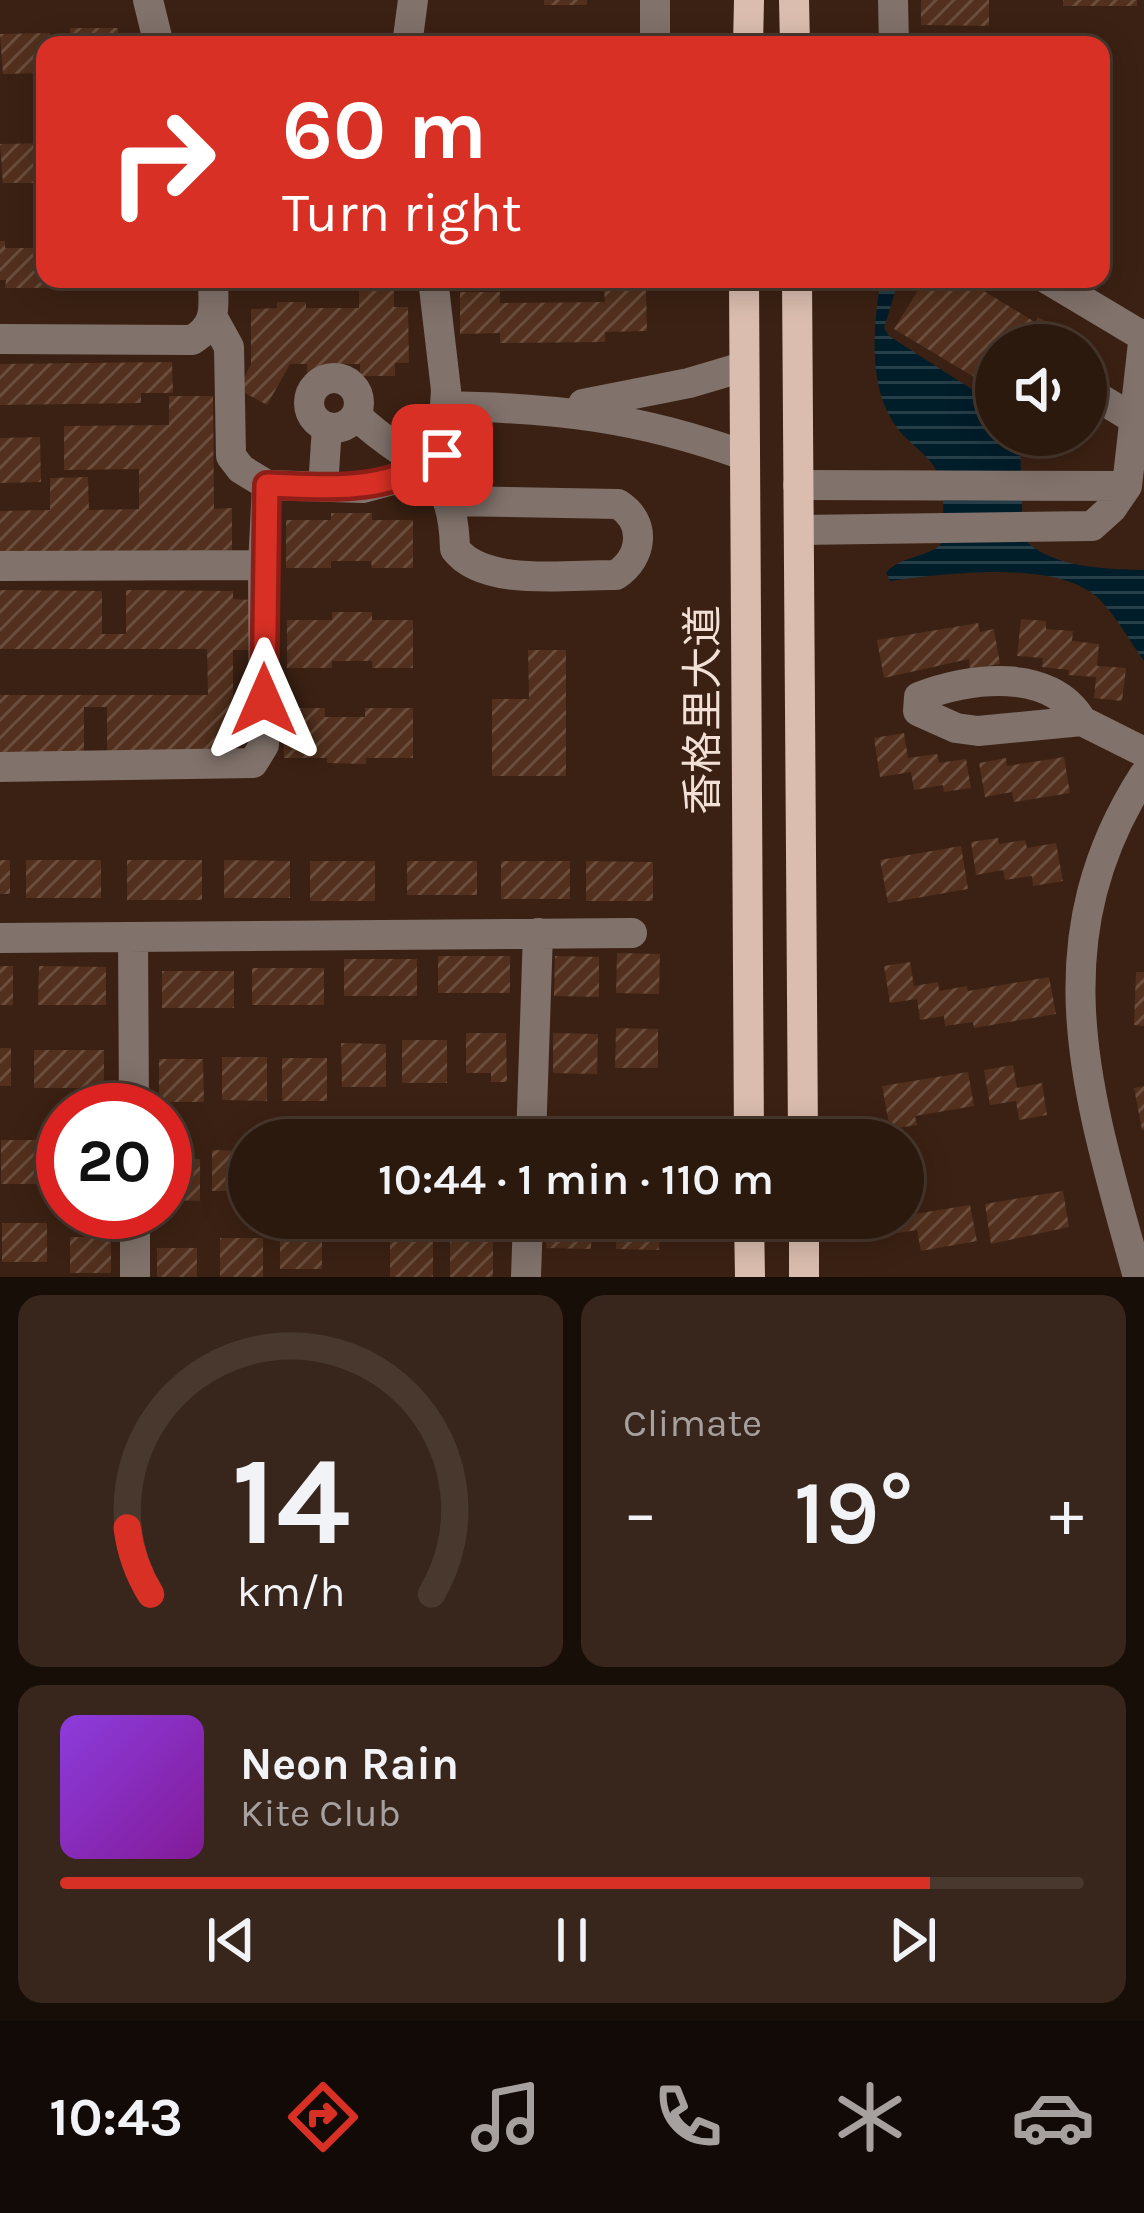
<!DOCTYPE html>
<html lang="en">
<head>
<meta charset="utf-8">
<style>
	body { margin:0; font-family:Karla,"Noto Sans SC",sans-serif; background:#38261c; color:#f1f3f6; height:100vh; display:flex; flex-direction:column; font-size:45px; white-space:nowrap }
	* { box-sizing:border-box; margin:0 }
	p { font-size:39px; color:#a6a09e }
	.icon { flex:none; width:66px; height:66px; fill:none; stroke:currentColor; stroke-width:2; stroke-linecap:round; stroke-linejoin:round }
	.map { position:relative; height:1277px; overflow:hidden }
	.side { display:flex; flex-direction:column; gap:18px; padding:18px; background:#180e08; flex:1 }
	.side>* { flex:none }
	.guide { position:absolute; left:36px; top:36px; width:1074px; height:252px; border-radius:24px; box-shadow:0 6px 30px #0003,0 0 0 3px #48382e; background:#d93025; color:#fff; overflow:hidden }
	.buttons { position:absolute; left:975px; top:324px; display:grid; gap:24px }
	.buttons a { display:grid; place-items:center; width:132px; height:132px; border-radius:50%; background:#2c190e; box-shadow:0 6px 30px #0003,0 0 0 3px #48382e; font-size:60px }
	.speed { position:absolute; left:36px; top:1083px; display:flex; gap:24px; font-size:60px; font-weight:700; text-align:center }
	.speed>* { display:grid; place-content:center; width:156px; height:156px; border-radius:50%; background:#2c190e; box-shadow:0 6px 30px #0003,0 0 0 3px #48382e; line-height:1 }
	.speed .limit { border:18px solid #d22; background:#fff; color:#111 }
	.pin { position:absolute; display:grid; place-items:center; width:102px; height:102px; color:#fff; margin:-51px; border-radius:24px; box-shadow:0 6px 18px #0006 }
	.me { position:absolute; width:132px; margin:-66px; rotate:0deg; stroke-linejoin:round; filter:drop-shadow(0 0 9px #0008) }
	.turn { display:flex; align-items:center; gap:42px; height:252px; padding:0 48px; font-size:54px }
	.turn .icon { width:156px; height:156px; stroke-width:2.5 }
	.turn b { display:block; font-size:84px; line-height:102px }
	.big { font-size:90px; font-weight:600; line-height:1.1 }
	.side .widget { flex:1; display:flex; flex-direction:column; justify-content:center; gap:18px; min-width:0; padding:0 42px; border-radius:24px; background:#38261c }
	.side .dial { align-items:center; gap:0 }
	.dial svg { height:312px; overflow:visible; fill:none; stroke:#48382e; stroke-width:7; stroke-linecap:round; text-anchor:middle }
	.dial text { fill:#f1f3f6; stroke:none }
	.song { display:flex; align-items:center; gap:36px }
	.cover { width:144px; height:144px; border-radius:18px; background:linear-gradient(135deg,hsl(270 70% 55%),hsl(290 70% 35%)) }
	.played { height:12px; border-radius:6px; background:linear-gradient(90deg,#d93025 85%,#48382e 85%) }
	.keys { display:flex; justify-content:space-around; direction:ltr }
	.heat { display:flex; justify-content:space-between; align-items:center; font-size:66px; direction:ltr }
	.side .tiles { flex:1; display:grid; gap:18px; grid-template-columns:1fr 1fr }
	.widget:last-child { grid-column:span 2 }
	.trip { position:absolute; left:228px; top:1119px; width:696px; height:120px; border-radius:60px; background:#2c190e; box-shadow:0 6px 30px #0003,0 0 0 3px #48382e; font-weight:600; line-height:120px; text-align:center }
	.menu { display:flex; height:192px; justify-content:space-around; align-items:center; background:#120a06; color:#a6a09e }
	.menu .icon { width:84px; height:84px }
	.menu .selected { color:#d93025 }
	.menu b { font-size:54px; color:#f1f3f6 }
	.map>svg:first-child { display:block }
</style>
</head>
<body>
<div class="map">
<svg width="1144" height="1277" viewBox="0 0 1144 1277">
	<defs>
		<pattern id="water-rules" width="6" height="5" patternUnits="userSpaceOnUse" patternTransform="scale(3)"><rect width="6" height="5" fill="#001d2a"/><path d="M0 2.5h6" fill="none" stroke="#263e48"/></pattern>
		<pattern id="building-hatch" width="6" height="6" patternUnits="userSpaceOnUse" patternTransform="scale(3)"><rect width="6" height="6" fill="#52301d"/><path d="M-1 1l2-2M0 6l6-6M5 7l2-2" fill="none" stroke="#6b4e3d"/></pattern>
	</defs>
	<rect width="100%" height="100%" fill="#3b2113"/>
	<path fill="url(#water-rules)" d="M881 279H899L884 328 889 336 976 392 978 409 996 427V435H1006L1020 447 1023 538C1050 568 1105 569 1144 570V661C1130 642 1117 617 1100 600 1059 558 944 574 890 581L886 573C900 555 928 559 943 542 942 522 946 494 939 476 933 459 914 447 902 434 866 392 873 329 881 279Z"/>
	<path fill="url(#building-hatch)" d="M544 0H587V5H544Z
		M921 0H989V26L921 25Z
		M1063 0H1137V6H1063Z
		M70 28H118V45H70Z
		M50 33V45H45V73L3 74 0 34Z
		M320 36H360L361 45H320Z
		M205 39H246V45H205Z
		M45 143V183H3L0 144Z
		M0 241H5V248H45V279H53V288H5L6 280H0Z
		M73 279H171V290L121 291V283L73 284Z
		M394 279V307H408L409 363H395V376H360V364H345L346 390H307V364H290L267 405 238 389 251 364V309L277 308V302H306V308H359V280Z
		M925 279H964L1035 322 1038 317 1059 329 1049 345H996V403L988 399 994 389 894 329Z
		M604 290H646L647 331 605 332V342L500 343V333L460 334V292H500V303L605 302Z
		M172 362 173 393H141V403L0 405V364Z
		M169 396H213L214 509 232 508V550L0 552V511L50 510V478L88 477 89 510 139 509V469L64 470V426L169 425Z
		M40 437 41 482 0 483V438Z
		M331 513H372V520H413V568H372L371 561H331V568H286V520H331Z
		M0 590 102 591V634H126V590L233 591V599L253 600 252 650H233V695L252 696V742H233V754H107V707H84V754H0V695H208L207 649H0Z
		M332 612H372V620H413V668H372V661H332V668H287V620H332Z
		M1021 619 1046 621V629L1073 631 1072 641 1099 644 1097 666 1126 668 1122 701 1094 698 1096 677 1068 675 1069 670 1042 667 1043 658 1017 656Z
		M978 623 980 632 994 629 1000 664 970 669 969 659 884 678 877 640Z
		M528 650H566V776H492V699H529Z
		M283 708H325V717H365V708H413V758H366V764L327 763V758H284Z
		M904 733 908 758 937 754 939 763 966 759 971 788 944 792 943 785 914 790 911 772 880 777 874 738Z
		M1064 757 1070 793 1014 802 1012 792 985 797 979 763 1006 758 1007 766Z
		M998 838 999 844 1025 840 1027 848 1056 843 1063 881 1033 886 1032 876 1005 880 1003 870 976 875 971 842Z
		M961 846 968 889 888 903 880 860Z
		M0 860H10V894H0Z
		M26 860H101V898H26Z
		M127 860H202V900H127Z
		M224 860 290 861V898H224Z
		M310 861H375V901H310Z
		M407 861H477V895H407Z
		M501 861H570V899H501Z
		M586 861 653 862V901H586Z
		M617 953 660 954 659 994 616 993Z
		M438 956H510V993H438Z
		M555 956 599 957V997L554 996Z
		M344 959H417V996H344Z
		M910 962 914 986 938 982 939 991 967 986 968 991 1049 977 1056 1014 974 1028 973 1022 945 1026 944 1016 920 1020 917 999 890 1003 884 966Z
		M0 966H13V1005H0Z
		M39 966 106 967V1005H38Z
		M252 968H324V1005H252Z
		M162 971H234V1008H162Z
		M1136 972H1144V1026L1134 1025Z
		M616 1028 658 1029V1068H615Z
		M466 1033H506L507 1082H491V1073H466Z
		M553 1033 598 1034 597 1074 553 1073Z
		M402 1040H447V1083H402Z
		M341 1043 386 1044V1087H342Z
		M0 1048H11V1086H0Z
		M34 1050H104V1088H34Z
		M222 1057H267V1101L222 1100Z
		M282 1058H327V1101H282Z
		M159 1059H203L204 1102H159Z
		M1013 1065 1017 1088 1042 1083 1047 1115 1019 1120 1016 1101 990 1105 984 1070Z
		M968 1072 974 1106 915 1116 917 1125 890 1129 882 1086Z
		M1144 1086V1130H1142L1134 1088Z
		M612 1122 654 1123V1140H611Z
		M549 1127 593 1128V1140H549Z
		M1 1140H43V1184H1Z
		M58 1140H63V1184H58Z
		M212 1150 249 1151V1191H212Z
		M165 1159H200V1201L165 1200Z
		M1063 1191 1069 1227 991 1244 985 1204Z
		M911 1193 914 1214 970 1205 977 1241 921 1251 917 1230 891 1234 888 1218H903V1194Z
		M547 1218H592L591 1249 546 1248Z
		M617 1218H660L659 1250 616 1249Z
		M2 1223H47V1262H2Z
		M280 1232H322V1269H280Z
		M70 1237H111V1273H70Z
		M220 1238H263V1277H220Z
		M390 1239H433V1277H390Z
		M450 1241H493V1277H450Z
		M157 1248H197V1277H157Z"/>
	<g fill="none" stroke-linecap="round" stroke-linejoin="round">
		<path stroke="#81726b" stroke-width="30" d="M148 0 159 45
			M655 0V45
			M893 0 894 45
			M407 45 413 0
			M1047 279 1144 337
			M213 318 229 347 231 456 241 469 267 485 363 488 407 476 442 455 446 390 433 279
			M0 339 192 340C219 324 213 305 213 279
			M309 403a25 25 0 1 1 50 0a25 25 0 1 1-50 0Z
			M1086 390 1134 419
			M583 404 689 383 743 367
			M445 406C555 408 638 417 743 455
			M356 415C411 470 453 458 455 549 485 588 570 574 616 575 643 557 647 522 618 504L450 501
			M798 485 1127 486
			M323 487 327 427
			M799 530 1092 526 1112 508 1127 486 1144 334
			M0 566 263 565
			M1082 721C1051 667 969 677 919 697L918 711 956 728 978 731 1082 721 1144 752
			M0 767 253 763 264 745 263 565 267 485
			M133 937 134 1110
			M0 938 632 933
			M531 1140 538 933
			M135 1212V1277
			M526 1277 528 1218
			M1138 1277C1089 1099 1035 945 1144 775"/>
		<path stroke="#dabdae" stroke-width="30" d="M794 0 795 45
			M748 45 749 0
			M744 279 749 1140
			M797 279 803 1140
			M749 1218 750 1277
			M804 1218V1277"/>
	</g>
	<g fill="none" stroke-linecap="round" stroke-linejoin="round">
		<g stroke="#8d1f18" stroke-width="30">
			<path id="route" d="M264 700 267 485C330 487 388 494 442 455"/>
		</g>
		<use href="#route" stroke="#d93025" stroke-width="21"/>
	</g>
	<g text-anchor="middle" dominant-baseline="central" stroke-width="12" stroke-linejoin="round" paint-order="stroke">
		<g font-size="42" fill="#f2e0d7" stroke="#3b2113">
			<text transform="translate(703 710) rotate(-90)">香格里大道</text>
		</g>
	</g>
</svg>
<div class="buttons">
<a><svg class="icon" aria-label="sound" viewBox="0 0 24 24"><path d="M4 9h4l5-4v14l-5-4H4zM17 9q2 3 0 6"/></svg></a>
</div>
<div class="speed"><div class="limit">20</div></div>
<div class="pin" style="left:442px;top:455px;background:#d93025"><svg class="icon" aria-label="arrive" viewBox="0 0 24 24"><path d="M6 21V4h12l-3 4 3 4H6"/></svg></div>
<svg class="me" style="left:264px;top:700px" viewBox="-20 -20 40 40"><path d="M0-17L14 15 0 8-14 15z" fill="#d93025" stroke="#fff" stroke-width="4"/></svg>
<div class="trip">10:44 · 1 min · 110 m</div>
<div class="guide">
<div class="turn"><svg class="icon" aria-label="right" viewBox="0 0 24 24"><path d="M7 20v-9h11M14 6l5 5-5 5"/></svg><div><b>60 m</b>Turn right</div></div>
</div>
</div>
<section class="side">
<div class="tiles">
<div class="widget dial"><svg viewBox="0 0 100 80">
<path d="M14 69A42 42 0 1 1 86 69"/>
<path d="M14 69A42 42 0 0 1 8 52" stroke="#d93025"/>
<text x="50" y="56" font-size="32" font-weight="700">14</text>
<text x="50" y="72" font-size="11">km/h</text>
</svg></div>
<div class="widget"><p>Climate</p>
<div class="heat"><a>−</a><b class="big">19°</b><a>+</a></div>
</div>
<div class="widget">
<div class="song"><i class="cover"></i><div><b>Neon Rain</b><p>Kite Club</p></div></div>
<div class="played"></div>
<div class="keys"><svg class="icon" aria-label="previous" viewBox="0 0 24 24"><path d="M18 5L8 12l10 7zM5 5v14"/></svg><svg class="icon" aria-label="pause" viewBox="0 0 24 24"><path d="M8 5v14M16 5v14"/></svg><svg class="icon" aria-label="next" viewBox="0 0 24 24"><path d="M6 5l10 7-10 7zM19 5v14"/></svg></div>
</div>
</div>
</section>
<nav class="menu">
<b>10:43</b>
<svg class="icon selected" aria-label="directions" viewBox="0 0 24 24"><path d="M12 3l9 9-9 9-9-9zM9 14v-3h6M13 9l2 2-2 2"/></svg>
<svg class="icon" aria-label="music" viewBox="0 0 24 24"><path d="M9 18V5l10-2v13"/><circle cx="6" cy="18" r="3"/><circle cx="16" cy="16" r="3"/></svg>
<svg class="icon" aria-label="phone" viewBox="0 0 24 24"><path d="M5 4h4l2 5-3 2q2 4 5 5l2-3 5 2v4C11 20 4 13 5 4z"/></svg>
<svg class="icon" aria-label="climate" viewBox="0 0 24 24"><path d="M12 3v18M4 7l16 10M4 17L20 7"/></svg>
<svg class="icon" aria-label="car" viewBox="0 0 24 24"><path d="M5 17H2v-5l4-1 3-4h7l3 4 3 1v5h-3M9 17h6M6 11h13"/><circle cx="7" cy="17" r="2"/><circle cx="17" cy="17" r="2"/></svg>
</nav>
</body>
</html>
